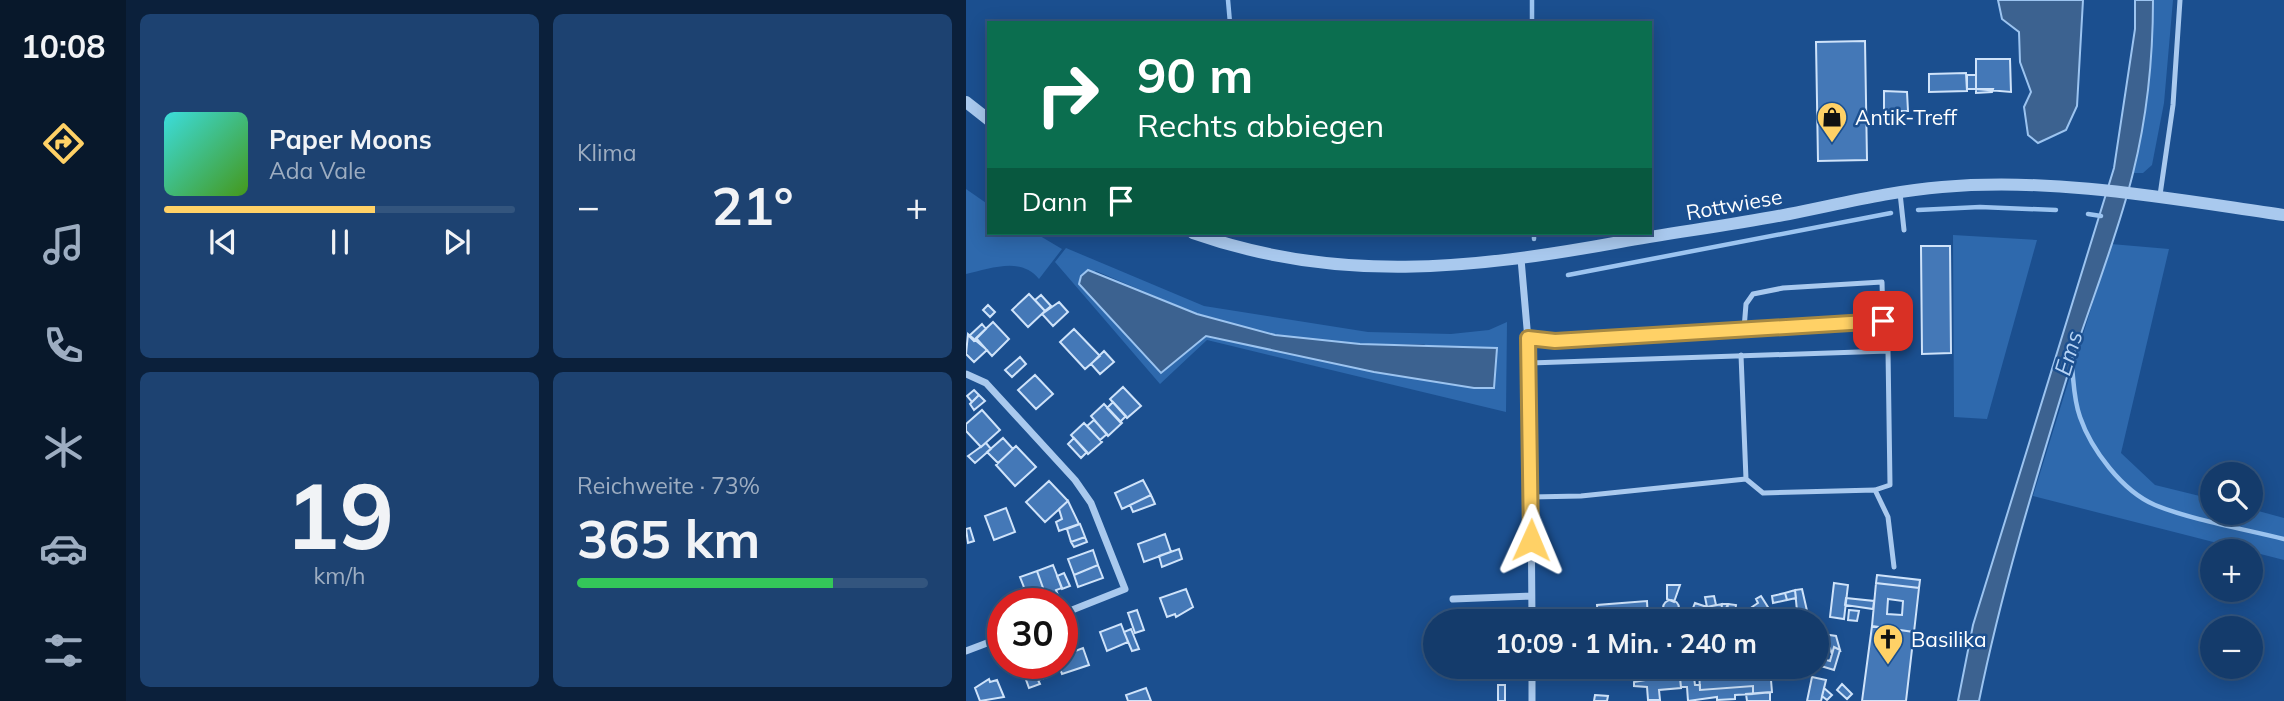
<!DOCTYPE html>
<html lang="de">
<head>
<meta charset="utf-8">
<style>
	body { margin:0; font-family:Mulish,sans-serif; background:#1d4271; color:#f1f3f6; height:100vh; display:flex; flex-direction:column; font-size:26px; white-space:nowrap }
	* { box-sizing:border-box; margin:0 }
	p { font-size:23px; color:#9dadc1 }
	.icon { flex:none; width:38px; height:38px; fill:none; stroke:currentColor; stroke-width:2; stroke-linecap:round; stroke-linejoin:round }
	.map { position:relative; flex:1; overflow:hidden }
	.sheet { display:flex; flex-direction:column; gap:14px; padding:14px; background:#0b203b; width:840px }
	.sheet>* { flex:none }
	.hud { position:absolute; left:21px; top:21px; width:665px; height:214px; border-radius:0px; box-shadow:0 4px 18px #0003,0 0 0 2px #33557e; background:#0b6e4f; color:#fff; overflow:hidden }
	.controls { position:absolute; left:1234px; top:462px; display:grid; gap:14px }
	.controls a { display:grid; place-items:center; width:63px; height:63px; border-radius:50%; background:#143b6b; box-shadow:0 4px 18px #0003,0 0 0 2px #33557e; font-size:35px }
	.speed { position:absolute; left:21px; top:588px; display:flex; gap:14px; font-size:35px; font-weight:700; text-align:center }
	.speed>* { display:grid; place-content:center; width:91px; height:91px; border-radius:50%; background:#143b6b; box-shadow:0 4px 18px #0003,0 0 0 2px #33557e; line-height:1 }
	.speed .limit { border:10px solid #d22; background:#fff; color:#111 }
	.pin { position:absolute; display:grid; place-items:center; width:60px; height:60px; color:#fff; margin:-30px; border-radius:14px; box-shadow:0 4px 10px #0006 }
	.me { position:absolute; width:77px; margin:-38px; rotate:1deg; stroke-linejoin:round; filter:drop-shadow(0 0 5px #0008) }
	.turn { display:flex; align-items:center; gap:24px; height:147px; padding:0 35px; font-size:32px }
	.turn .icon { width:91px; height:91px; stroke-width:2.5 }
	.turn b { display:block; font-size:49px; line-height:60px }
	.then { display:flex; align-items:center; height:66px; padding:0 35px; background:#0003; gap:14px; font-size:26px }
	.big { font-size:52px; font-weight:700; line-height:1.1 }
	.sheet .card { flex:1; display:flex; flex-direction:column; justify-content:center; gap:10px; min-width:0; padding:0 24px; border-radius:10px; background:#1d4271 }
	.sheet .dial { align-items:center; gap:0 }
	.dial b { font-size:91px; line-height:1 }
	.song { display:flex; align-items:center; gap:21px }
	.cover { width:84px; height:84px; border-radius:10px; background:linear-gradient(135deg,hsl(180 70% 55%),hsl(100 70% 35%)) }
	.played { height:7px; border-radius:4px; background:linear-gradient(90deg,#ffd166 60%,#33557e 60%) }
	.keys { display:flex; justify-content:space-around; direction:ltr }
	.heat { display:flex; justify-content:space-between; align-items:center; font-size:38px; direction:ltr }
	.charge { height:10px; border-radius:5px; background:linear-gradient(90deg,#34c759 73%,#33557e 0) }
	.sheet .tiles { flex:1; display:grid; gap:14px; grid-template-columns:repeat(2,1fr) }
	.trip { position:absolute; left:457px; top:609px; width:406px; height:70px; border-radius:35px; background:#143b6b; box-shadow:0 4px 18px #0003,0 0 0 2px #33557e; font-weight:700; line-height:70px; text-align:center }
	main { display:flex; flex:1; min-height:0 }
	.tabs { display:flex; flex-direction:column; width:126px; justify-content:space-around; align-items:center; background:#08182b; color:#9dadc1 }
	.tabs .icon { width:49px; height:49px }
	.tabs .active { color:#ffd166 }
	.tabs b { font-size:32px; color:#f1f3f6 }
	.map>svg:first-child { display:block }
</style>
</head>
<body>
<main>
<nav class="tabs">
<b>10:08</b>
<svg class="icon active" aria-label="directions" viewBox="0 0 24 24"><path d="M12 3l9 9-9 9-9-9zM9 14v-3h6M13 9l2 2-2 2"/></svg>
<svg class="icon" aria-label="music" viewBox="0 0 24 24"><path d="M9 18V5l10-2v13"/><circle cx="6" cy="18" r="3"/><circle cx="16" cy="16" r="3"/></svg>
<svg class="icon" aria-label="phone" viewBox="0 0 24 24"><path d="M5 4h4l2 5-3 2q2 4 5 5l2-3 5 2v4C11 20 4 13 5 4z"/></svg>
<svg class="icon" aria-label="climate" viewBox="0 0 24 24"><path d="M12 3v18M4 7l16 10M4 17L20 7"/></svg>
<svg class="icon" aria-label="car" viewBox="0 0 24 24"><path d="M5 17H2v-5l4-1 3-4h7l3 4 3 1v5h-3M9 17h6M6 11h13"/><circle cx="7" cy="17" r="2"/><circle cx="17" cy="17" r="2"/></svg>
<svg class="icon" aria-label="filters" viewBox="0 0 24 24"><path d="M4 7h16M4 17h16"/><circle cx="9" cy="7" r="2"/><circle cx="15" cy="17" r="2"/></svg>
</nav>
<section class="sheet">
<div class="tiles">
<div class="card">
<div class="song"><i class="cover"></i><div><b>Paper Moons</b><p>Ada Vale</p></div></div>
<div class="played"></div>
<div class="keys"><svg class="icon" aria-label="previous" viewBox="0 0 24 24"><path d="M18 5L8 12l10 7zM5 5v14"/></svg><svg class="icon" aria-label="pause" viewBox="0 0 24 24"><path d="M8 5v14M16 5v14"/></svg><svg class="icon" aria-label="next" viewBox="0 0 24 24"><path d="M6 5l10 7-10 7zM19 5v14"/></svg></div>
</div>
<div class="card"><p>Klima</p>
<div class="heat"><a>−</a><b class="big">21°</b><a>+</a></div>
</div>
<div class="card dial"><b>19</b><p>km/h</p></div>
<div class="card"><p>Reichweite · 73%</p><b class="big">365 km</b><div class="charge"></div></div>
</div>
</section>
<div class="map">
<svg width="1318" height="701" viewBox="0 0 1318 701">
	<rect width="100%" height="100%" fill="#1b4f8f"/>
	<path fill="#2e69ad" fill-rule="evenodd" d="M1187 0H1207L1198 103 1186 165 1177 173H1167L1178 113Z
		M0 189 23 205V233H69L96 249 73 279C55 256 24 269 0 274Z
		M987 235 1071 240 1021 419 988 417Z
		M1145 244 1203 249 1155 453 1189 485 1246 499V513H1284L1285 509 1318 518V560L1067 496Z
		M100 248 238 306 402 332 485 334 523 330 541 322 540 412 241 340 194 384 89 262ZM130 271 231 314 309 335 394 344H458L528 388H508L408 372 240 336 195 373 114 284Z"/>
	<path fill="#3c6290" stroke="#9cc4f0" stroke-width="2" d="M1032 0H1117L1111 106 1100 130 1072 143 1062 135 1058 107 1065 92 1054 62 1053 32 1036 19Z
		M1169 0H1187C1187 57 1181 117 1167 173 1151 238 1125 301 1105 364 1071 475 1036 587 1013 701H992L1007 625 1148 168 1169 29Z
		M122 270 231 314 309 335 394 344 531 348 528 388H508L408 372 240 336 195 373 113 284 115 276Z"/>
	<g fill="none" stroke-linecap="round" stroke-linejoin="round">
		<path stroke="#9cc4f0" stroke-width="4.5" d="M262 0 264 23
			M566 0V23
			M952 210 1014 207 1090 210
			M1122 214 1135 216
			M568 233V239
			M602 275 925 213
			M1105 359C1108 379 1107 398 1114 417 1125 449 1156 491 1189 505 1226 520 1278 529 1318 539"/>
	</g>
	<path fill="#4478b7" stroke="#cfe3fa" stroke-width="2" fill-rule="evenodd" d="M899 41 901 160 852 161 850 42Z
		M1010 59H1044L1045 92 1010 89Z
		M1000 73 1001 91 963 92V74Z
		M1001 75H1010V89H1001Z
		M1010 89H1027L1026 92 1010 93Z
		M918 91 941 92 942 111H918Z
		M955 246H984L985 353 956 354Z
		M63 294 79 311 62 327 46 310Z
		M75 295 85 306 79 311 69 300Z
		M93 302 102 312 87 326 76 314Z
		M22 305 29 312 24 317 17 310Z
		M27 322 43 339 26 356 10 338Z
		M16 324 20 329 8 341 3 336Z
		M108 329 134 356 119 369 94 342Z
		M2 334 21 350 8 362 0 354Z
		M138 351 148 362 134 374 125 364Z
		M54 357 60 364 46 377 39 370Z
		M69 375 87 394 70 409 52 390Z
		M157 387 175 406 161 418 144 399Z
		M8 390 13 395 6 402 1 396Z
		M13 395 19 401 8 410 4 404Z
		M147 402 160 416 154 422 141 408Z
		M138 404 156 423 142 436 125 416Z
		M16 410 34 430 15 447 0 431V424Z
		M128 420 141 434 134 440 121 426Z
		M118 423 136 442 122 454 105 435Z
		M37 438 47 449 32 463 21 452Z
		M108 438 121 452 115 458 102 444Z
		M20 443 25 449 9 463 2 456Z
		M50 446 70 467 49 486 30 465Z
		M177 480 185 495 156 509 149 493Z
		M83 481 102 501 79 522 60 502Z
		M185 495 189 504 167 512 164 505Z
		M102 501 113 524 93 531 90 522 96 519 93 509Z
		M40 508 49 532 28 540 19 516Z
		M114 524 119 537 105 542 101 529Z
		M4 528 8 541 2 543 0 529Z
		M199 534 205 552 178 562 172 544Z
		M119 537 121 542 108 547 105 542Z
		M213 549 216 559 196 567 193 556Z
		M127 550 132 565 108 575 102 559Z
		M87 565 96 588 90 590 92 595 81 599 71 571Z
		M132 565 137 578 112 587 108 575Z
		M71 571 81 599 70 604 68 598 63 600 54 577Z
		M98 573 104 586 96 589 91 576Z
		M911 575 954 580 953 588 910 583Z
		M868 583 882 585 878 619 864 617Z
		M910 583 953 588 948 632 906 626ZM922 599 937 601 936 615 921 614Z
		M701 585H714L708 602 701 599Z
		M58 588 64 601 56 604 51 591Z
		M220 589 227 607 210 617 209 614 201 617 194 598Z
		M836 589 842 615 820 621 819 614 831 611 829 590Z
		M829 590 830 598 821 600 819 593Z
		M819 593 821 600 807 603 806 596Z
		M748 596 750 605 741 607 739 597Z
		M795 596 805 612 792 619 786 607 792 603 790 599Z
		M880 598 908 601 907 609 879 605Z
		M697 608a8 8 0 1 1 16 0a8 8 0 1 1-16 0Z
		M681 601 682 621H636V617L632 618 631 605Z
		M729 603 741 607 737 621 723 618Z
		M756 604 755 615 738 618 741 607Z
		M756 604H762L755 619V615Z
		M762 604 770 605 769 612 761 611Z
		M171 610 178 630 169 633 162 613Z
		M883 610 893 611 891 621 882 620Z
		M761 611 769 612 768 620 760 621Z
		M632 616V621H612V617Z
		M155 624 162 642 141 651 134 632Z
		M906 626 948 632 940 701H896Z
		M165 629 173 649 166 651 158 632Z
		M857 634 870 636 874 650 868 647 866 654 864 648 858 643 853 657H850V640L856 641Z
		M868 647 874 650 868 670 855 666 857 659 864 661Z
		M117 648 123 665 96 674 92 663H96V656Z
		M54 663H76L81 677 72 680 74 684 63 688Z
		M661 667H675L676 670 663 674Z
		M750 667H767L768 671 804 668 806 692 787 694V686L734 690 733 671 750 669Z
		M767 667H788V669L768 671Z
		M815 667 816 670 805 675 804 668Z
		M713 668 715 688 693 690 694 700H682L681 687 668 686V682L680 680 679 672 683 673V670Z
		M713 668H727L729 685H734V690L787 686V694L769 695V699L751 700V697L722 701 721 687H715Z
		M846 677 860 680 855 701H841Z
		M23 679 24 682 31 680 38 697 14 701 9 688Z
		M876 684 886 694 881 699 871 690Z
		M532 685H539V701H532Z
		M180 688 185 701H162L160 695Z
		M858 688 866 695 861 700 856 696Z
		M804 692V701H781L780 694Z
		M629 695 642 696 641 701H628Z"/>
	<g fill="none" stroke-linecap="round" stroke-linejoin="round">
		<path stroke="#a9c9ee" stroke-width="5" d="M934 193 938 230
			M1194 195 1207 105 1214 0
			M562 338 588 341 917 321 916 282 817 288 787 294 780 304 778 329
			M775 355 780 479
			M564 363 922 351 924 485 909 490 797 493 780 479 615 496 565 497
			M909 490 922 517 928 567"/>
		<path stroke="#a9c9ee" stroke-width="7" d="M555 259 564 363 566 621
			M0 374 20 383 109 480 125 503 159 589 96 614
			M487 599 565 596
			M0 651 37 637
			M566 667V701"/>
		<path stroke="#a9c9ee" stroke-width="12" d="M0 102 23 120
			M227 233C371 284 507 269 654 242 710 232 767 225 823 214 874 204 925 191 976 187 1090 177 1206 199 1318 215"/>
	</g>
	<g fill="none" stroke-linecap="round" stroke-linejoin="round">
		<g stroke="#a68842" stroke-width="18">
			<path id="route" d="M565 540 562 338 589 341 917 321"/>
		</g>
		<use href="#route" stroke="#ffd166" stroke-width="12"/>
	</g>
	<defs>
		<g id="shop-pin" transform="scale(1.575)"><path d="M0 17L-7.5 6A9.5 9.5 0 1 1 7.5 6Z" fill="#ffd166" stroke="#1b4f8f"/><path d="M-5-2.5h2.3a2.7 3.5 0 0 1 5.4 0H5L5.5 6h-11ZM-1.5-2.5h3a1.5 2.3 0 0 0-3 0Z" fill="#111"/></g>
		<g id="church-pin" transform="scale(1.575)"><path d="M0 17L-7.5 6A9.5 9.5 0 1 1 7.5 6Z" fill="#ffd166" stroke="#1b4f8f"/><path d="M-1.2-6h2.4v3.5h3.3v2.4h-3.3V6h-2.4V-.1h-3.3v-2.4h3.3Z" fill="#111"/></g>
	</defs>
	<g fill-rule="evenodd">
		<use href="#shop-pin" x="866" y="117"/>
		<use href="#church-pin" x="922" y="639"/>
	</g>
	<g text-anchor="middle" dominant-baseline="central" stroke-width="5" stroke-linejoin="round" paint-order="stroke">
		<g font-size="21" fill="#fff" stroke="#1b4f8f" text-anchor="start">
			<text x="889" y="117">Antik-Treff</text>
			<text x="945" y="639">Basilika</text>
		</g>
		<g font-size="21" fill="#fff" stroke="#1b4f8f">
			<text transform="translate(768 204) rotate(-10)">Rottwiese</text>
		</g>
		<g font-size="23" font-style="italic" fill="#b5d3f5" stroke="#1b4f8f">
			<text transform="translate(1102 353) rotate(-73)">Ems</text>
		</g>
	</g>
</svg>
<div class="controls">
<a><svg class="icon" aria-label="search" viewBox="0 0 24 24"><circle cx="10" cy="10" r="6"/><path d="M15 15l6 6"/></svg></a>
<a>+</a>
<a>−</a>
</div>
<div class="speed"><div class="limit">30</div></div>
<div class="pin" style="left:917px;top:321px;background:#d93025"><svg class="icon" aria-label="arrive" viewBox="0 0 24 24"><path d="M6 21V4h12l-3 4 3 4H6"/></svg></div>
<svg class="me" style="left:565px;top:540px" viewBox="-20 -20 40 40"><path d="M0-17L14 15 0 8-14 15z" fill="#ffd166" stroke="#fff" stroke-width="4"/></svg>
<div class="trip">10:09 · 1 Min. · 240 m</div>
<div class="hud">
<div class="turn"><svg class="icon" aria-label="right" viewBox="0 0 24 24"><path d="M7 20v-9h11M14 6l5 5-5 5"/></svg><div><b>90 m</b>Rechts abbiegen</div></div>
<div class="then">Dann<svg class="icon" aria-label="arrive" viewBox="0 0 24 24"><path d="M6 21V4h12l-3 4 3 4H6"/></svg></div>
</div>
</div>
</main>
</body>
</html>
